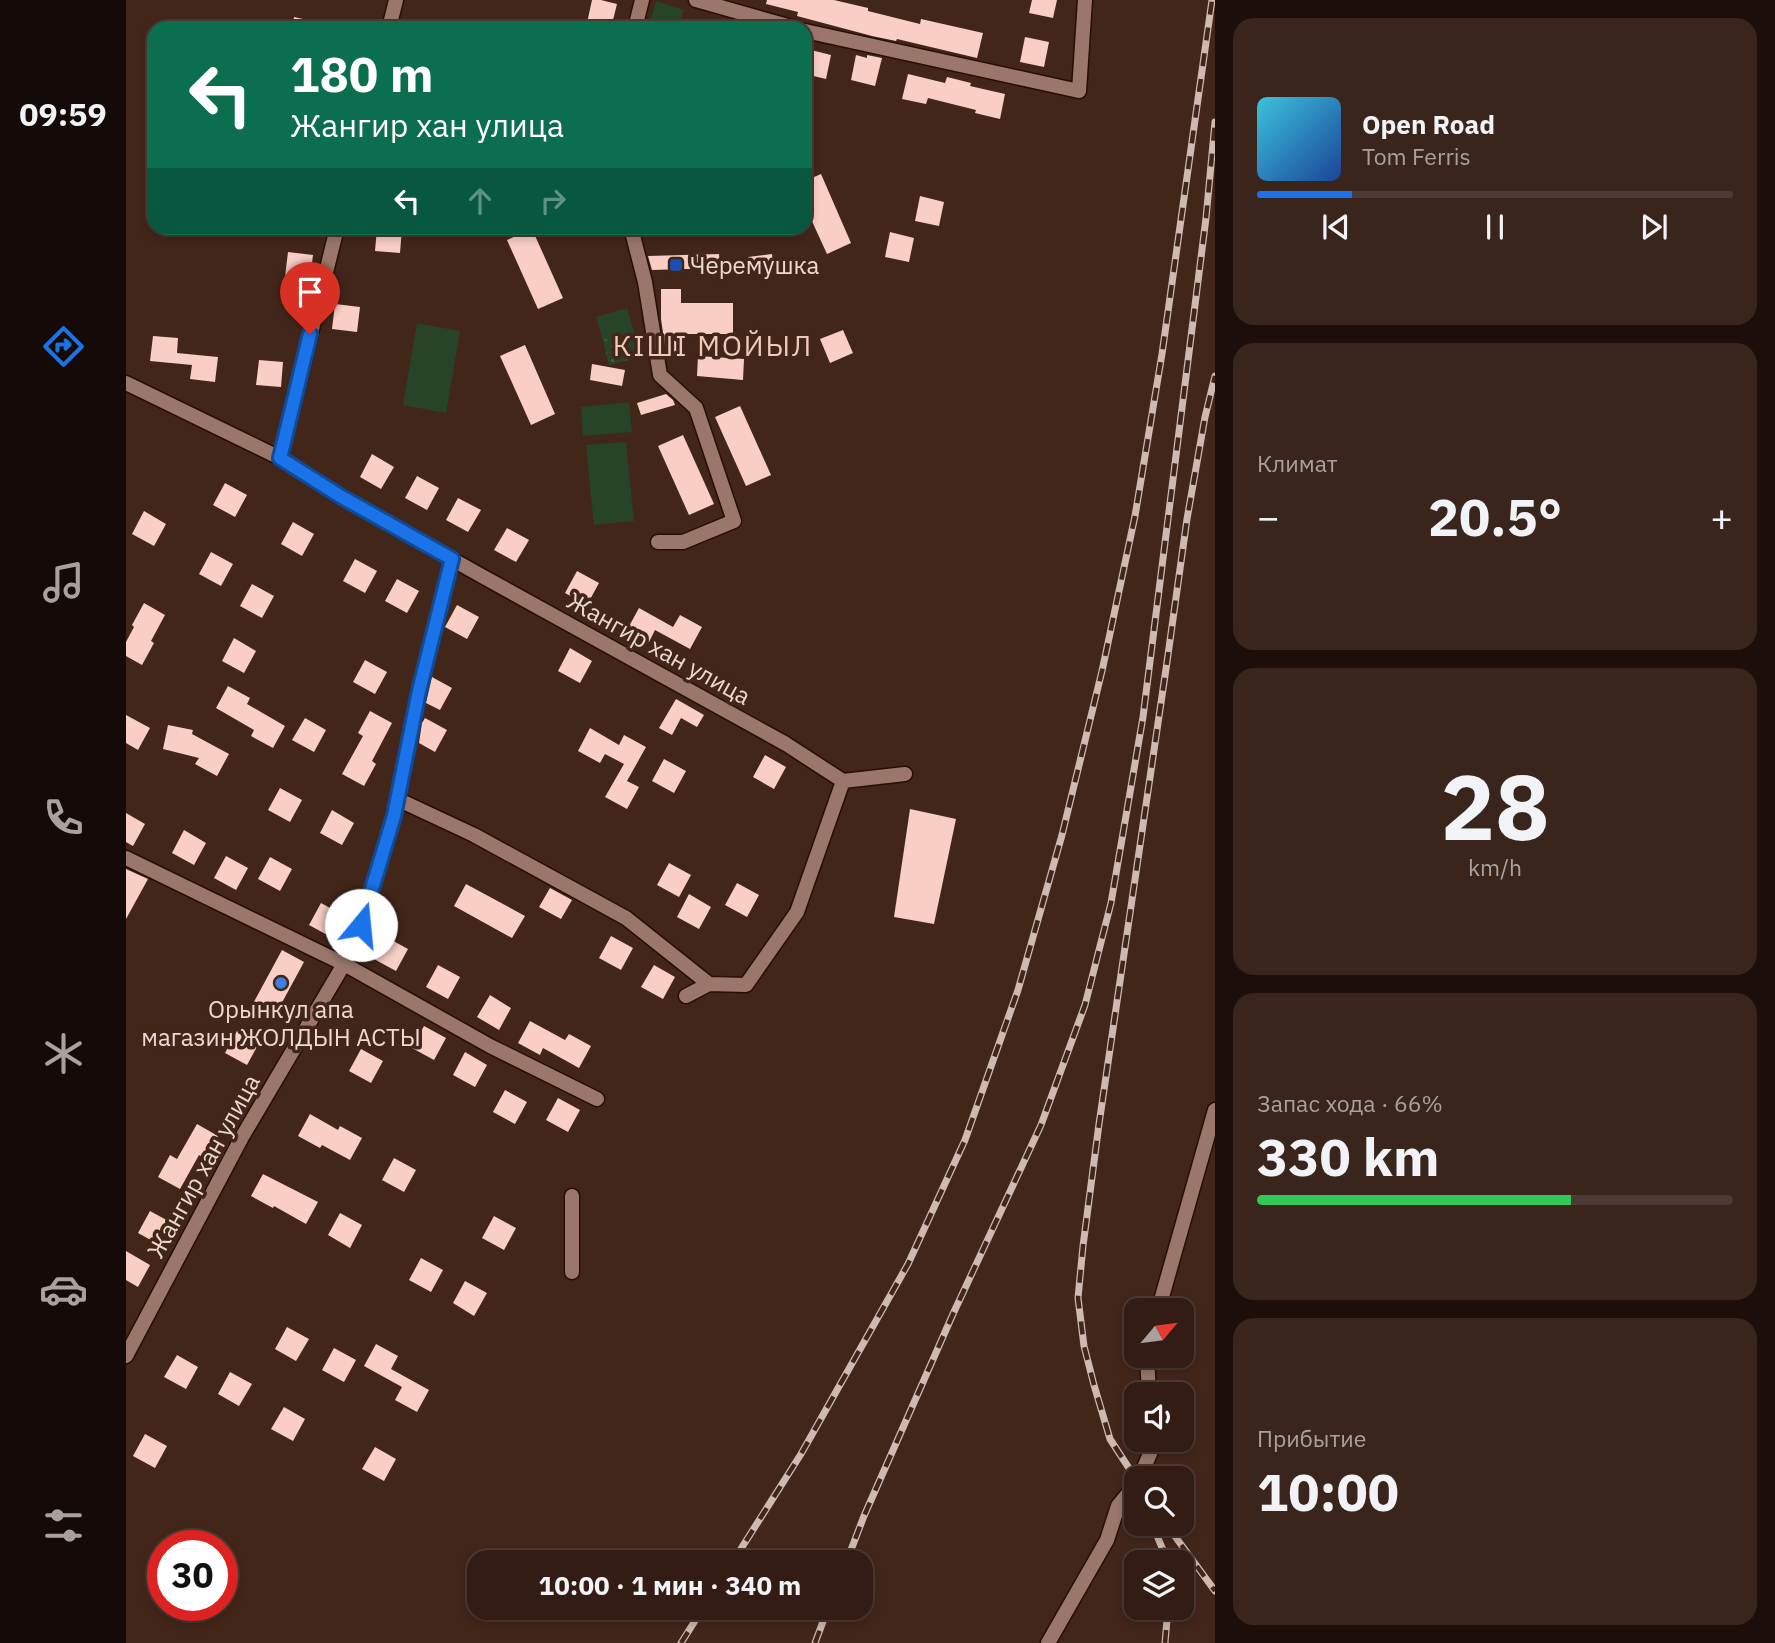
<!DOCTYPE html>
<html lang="ru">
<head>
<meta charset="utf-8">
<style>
	body { margin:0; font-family:"IBM Plex Sans",sans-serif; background:#3a251d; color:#f1f3f6; height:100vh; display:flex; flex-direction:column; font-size:26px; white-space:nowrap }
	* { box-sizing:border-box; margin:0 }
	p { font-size:23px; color:#a8a1a0 }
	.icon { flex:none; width:38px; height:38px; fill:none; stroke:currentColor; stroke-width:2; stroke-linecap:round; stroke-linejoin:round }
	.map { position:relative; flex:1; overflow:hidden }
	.side { display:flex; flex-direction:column; gap:18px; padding:18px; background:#1c0f0b; width:560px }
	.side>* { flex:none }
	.banner { position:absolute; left:21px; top:21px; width:665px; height:214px; border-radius:21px; box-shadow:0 4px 10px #0003,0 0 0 2px #4d3a34; background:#0b6e4f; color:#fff; overflow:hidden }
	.needle { width:46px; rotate:61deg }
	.fabs { position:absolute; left:998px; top:1298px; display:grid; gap:14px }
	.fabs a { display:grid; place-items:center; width:70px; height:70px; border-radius:14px; background:#321c14; box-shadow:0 4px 10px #0003,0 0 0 2px #4d3a34; font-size:35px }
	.speed { position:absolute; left:21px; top:1530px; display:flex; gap:14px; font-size:35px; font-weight:700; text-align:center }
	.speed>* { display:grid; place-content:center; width:91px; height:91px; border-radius:50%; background:#321c14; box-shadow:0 4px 10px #0003,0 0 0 2px #4d3a34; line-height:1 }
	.speed .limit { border:10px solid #d22; background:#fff; color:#111 }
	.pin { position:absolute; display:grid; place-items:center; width:60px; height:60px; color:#fff; margin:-72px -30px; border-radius:50% 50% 50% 0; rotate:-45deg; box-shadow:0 0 7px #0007 }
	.pin .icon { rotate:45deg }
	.me { position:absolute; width:77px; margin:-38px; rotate:17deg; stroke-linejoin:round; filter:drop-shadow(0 0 5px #0008) }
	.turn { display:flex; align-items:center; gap:24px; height:147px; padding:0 28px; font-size:32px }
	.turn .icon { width:91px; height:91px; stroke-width:2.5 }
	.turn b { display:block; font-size:49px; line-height:60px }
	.lanes { display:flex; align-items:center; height:66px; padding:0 28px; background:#0003; justify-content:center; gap:35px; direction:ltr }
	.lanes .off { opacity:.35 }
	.big { font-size:52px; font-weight:800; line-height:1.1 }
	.side .tile { flex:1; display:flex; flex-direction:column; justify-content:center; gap:10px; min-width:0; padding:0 24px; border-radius:21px; background:#3a251d }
	.side .dial { align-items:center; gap:0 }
	.dial b { font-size:91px; line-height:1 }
	.song { display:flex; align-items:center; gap:21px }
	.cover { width:84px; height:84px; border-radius:10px; background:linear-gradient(135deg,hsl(190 70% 55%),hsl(220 70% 35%)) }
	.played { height:7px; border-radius:4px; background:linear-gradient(90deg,#1a73e8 20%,#4d3a34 20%) }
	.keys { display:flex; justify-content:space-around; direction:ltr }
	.heat { display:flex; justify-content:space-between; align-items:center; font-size:38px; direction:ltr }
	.charge { height:10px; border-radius:5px; background:linear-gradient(90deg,#34c759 66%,#4d3a34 0) }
	.trip { position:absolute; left:341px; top:1550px; width:406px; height:70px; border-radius:21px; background:#321c14; box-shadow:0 4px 10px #0003,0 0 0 2px #4d3a34; font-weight:800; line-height:70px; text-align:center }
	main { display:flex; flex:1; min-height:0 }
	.menu { display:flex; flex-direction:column; width:126px; justify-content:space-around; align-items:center; background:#140b08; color:#a8a1a0 }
	.menu .icon { width:49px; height:49px }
	.menu .selected { color:#1a73e8 }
	.menu b { font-size:32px; color:#f1f3f6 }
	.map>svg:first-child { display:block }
</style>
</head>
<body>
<main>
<nav class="menu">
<b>09:59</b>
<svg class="icon selected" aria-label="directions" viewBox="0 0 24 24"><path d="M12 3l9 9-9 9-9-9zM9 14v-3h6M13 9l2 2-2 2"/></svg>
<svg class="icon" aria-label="music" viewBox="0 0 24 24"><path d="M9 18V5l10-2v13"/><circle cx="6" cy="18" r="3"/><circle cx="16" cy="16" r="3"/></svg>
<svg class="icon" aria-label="phone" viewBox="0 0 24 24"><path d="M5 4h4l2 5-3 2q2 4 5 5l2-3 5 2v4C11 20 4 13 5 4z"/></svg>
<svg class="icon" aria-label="climate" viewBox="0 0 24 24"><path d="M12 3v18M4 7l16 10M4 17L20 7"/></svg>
<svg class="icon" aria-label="car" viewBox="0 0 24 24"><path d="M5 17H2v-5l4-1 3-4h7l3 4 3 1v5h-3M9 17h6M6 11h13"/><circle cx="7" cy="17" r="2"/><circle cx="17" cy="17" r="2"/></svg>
<svg class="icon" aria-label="filters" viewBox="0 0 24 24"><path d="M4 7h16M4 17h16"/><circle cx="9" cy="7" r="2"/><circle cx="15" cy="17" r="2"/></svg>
</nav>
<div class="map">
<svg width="1089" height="1643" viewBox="0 0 1089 1643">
	<defs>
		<pattern id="park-dots" width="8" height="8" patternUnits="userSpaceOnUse" patternTransform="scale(1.75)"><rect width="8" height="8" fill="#274429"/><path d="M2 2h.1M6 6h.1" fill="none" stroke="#465e47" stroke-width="1.8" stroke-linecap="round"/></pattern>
	</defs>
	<rect width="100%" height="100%" fill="#43261a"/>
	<path fill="#274429" d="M530 1 558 10 552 28H530L523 26Z
		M501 308 508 332 477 340 470 317Z
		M291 323 334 331 320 413 277 405Z
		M503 402 506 432 457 436 455 407Z
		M500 442 508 521 468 525 460 445Z"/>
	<path fill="url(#park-dots)" d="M508 332 514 357 483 365 477 340Z"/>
	<path fill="#f8cec5" d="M466 0H475L491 4 485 28 461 23Z
		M641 0H708L742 8V11L794 24 795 19 857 33 851 58 771 39 770 41 746 36 671 16 672 12 640 4Z
		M906 0H931L927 18 903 13Z
		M168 17 199 24 198 28H166Z
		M899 37 923 42 918 67 894 62Z
		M681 49 705 55 700 79 679 74V58Z
		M730 55 741 58V55L756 58 749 86 725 80Z
		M782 74 819 83 821 77 845 83 844 86 879 94 874 119 849 113 850 110 802 98 800 104 776 99Z
		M695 174 725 243 701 254 679 206V181Z
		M794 196 818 202 813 226 789 221Z
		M251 228H276L274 253 249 251Z
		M406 229 437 298 412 309 381 240Z
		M764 232 788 238 783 262 759 257Z
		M162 252 187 255 184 280 159 277Z
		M593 254 594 268 526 270 522 256Z
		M646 254 647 264 623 267 622 257Z
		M535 289H555V303H607V334H556V353H540L535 319Z
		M209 304 234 307 231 332 206 329Z
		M717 330 727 353 704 363 694 339Z
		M27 336 52 338 51 353 92 357 89 382 64 379 66 365 24 361Z
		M399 345 429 414 405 425 374 356Z
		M572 356 618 359 617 380 571 376Z
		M133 360 157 362 155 387 130 385Z
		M466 364 499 370 496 386 464 380Z
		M540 394 547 400 549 405 515 415 511 403Z
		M614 406 645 475 620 486 589 417Z
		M557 435 588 504 563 515 532 446Z
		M246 454 268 467 255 489 234 477Z
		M291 476 313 488 301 510 279 498Z
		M99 483 121 495 109 517 87 505Z
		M332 498 355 510 342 532 320 520Z
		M18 511 40 524 28 546 6 534Z
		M167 522 188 534 176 556 155 544Z
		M381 528 403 540 390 562 368 550Z
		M85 552 107 564 95 586 73 574Z
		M229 559 251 571 239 593 217 581Z
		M451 571 473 583 461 605 439 593Z
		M271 579 293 591 281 613 259 601Z
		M126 584 148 596 136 618 114 606Z
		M18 603 39 615 25 641 28 643 16 665 0 656V642L8 627 6 625Z
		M331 605 353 617 341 639 319 627Z
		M513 608 547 627 554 615 576 627 564 649 529 630 523 642 501 630Z
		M108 638 130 651 118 673 96 661Z
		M444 648 466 661 454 683 432 671Z
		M239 660 261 672 249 694 227 682Z
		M306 677 326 688 314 710 300 703Z
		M102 686 124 698 121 704 159 726 147 748 125 736 128 730 90 708Z
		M550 699 578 715 571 727 555 718 546 735 533 728Z
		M244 711 266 723 246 761 250 764 238 786 216 774 237 736 232 733Z
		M0 715 24 728 12 750 0 743Z
		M179 718 200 730 188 752 166 740Z
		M299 718 321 730 309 752 293 743 296 723Z
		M42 725 67 730 66 734 103 754 91 776 69 764 73 758 37 749Z
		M464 728 493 745 498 735 520 747 501 781 513 787 501 809 479 797 498 764 479 754 474 763 452 751Z
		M639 755 660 767 648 789 627 777Z
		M538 759 560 771 548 793 526 781Z
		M154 788 176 800 164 822 142 810Z
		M784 809 830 819 808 924 768 917Z
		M206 810 228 823 216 845 194 833Z
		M0 813 19 824 7 846 0 842Z
		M58 830 80 843 68 865 46 853Z
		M100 856 122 868 110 890 88 878Z
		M144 857 166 869 154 891 132 879Z
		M543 863 565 875 553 897 531 885Z
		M0 869 22 879 0 919Z
		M611 883 633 895 621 917 599 905Z
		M340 884 399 916 386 938 328 906Z
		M424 888 446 900 435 919 413 907Z
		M563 894 585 907 573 929 551 917Z
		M195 903 217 915 205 937 183 925Z
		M485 936 507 948 495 970 473 958Z
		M260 937 282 949 270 971 248 959Z
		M156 950 178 962 146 1021 124 1009Z
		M312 965 334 977 322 999 300 987Z
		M528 965 549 977 537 999 515 987Z
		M364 995 385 1008 373 1030 351 1017Z
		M404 1021 439 1040 443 1034 465 1046 453 1068 417 1048 414 1055 392 1043Z
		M298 1026 320 1038 308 1060 286 1048Z
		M111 1031 133 1043 121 1065 99 1053Z
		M235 1049 257 1061 245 1083 223 1071Z
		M339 1052 361 1065 349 1087 327 1075Z
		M379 1090 401 1102 389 1124 367 1112Z
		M432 1098 454 1110 442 1132 420 1120Z
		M184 1114 212 1130 214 1126 236 1138 224 1160 196 1145 194 1148 172 1136Z
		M71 1124 92 1136 80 1159 73 1155 54 1189 32 1177 44 1155 51 1159Z
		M268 1158 290 1170 278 1192 256 1180Z
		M137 1174 192 1202 180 1224 148 1206 147 1208 125 1196Z
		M24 1211 46 1223 34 1245 12 1233Z
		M214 1213 236 1225 224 1248 202 1235Z
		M368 1216 390 1228 378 1250 356 1238Z
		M0 1251 24 1265 12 1287 0 1280Z
		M295 1258 317 1270 305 1292 283 1280Z
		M339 1281 361 1293 348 1316 327 1303Z
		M161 1327 183 1339 170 1361 149 1349Z
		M250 1344 272 1356 265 1369 303 1390 291 1412 269 1400 276 1387 238 1366Z
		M208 1348 230 1360 218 1382 196 1370Z
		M51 1355 72 1367 60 1389 38 1377Z
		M104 1372 126 1384 113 1406 92 1394Z
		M158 1407 179 1419 167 1441 145 1429Z
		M19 1434 41 1446 29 1468 7 1456Z
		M249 1447 270 1459 258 1481 236 1469Z"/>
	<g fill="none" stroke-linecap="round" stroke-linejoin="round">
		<g stroke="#280e04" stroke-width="17">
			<path id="minor" d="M570 0 669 28
				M263 28 270 0
				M509 28 516 0
				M679 31 953 91 959 0
				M505 228 519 282 534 375 570 408 608 521 557 542H532
				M0 383 154 458 214 496 354 575 660 744 717 781 779 774
				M154 458 211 228
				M271 799 348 835 500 918 583 984
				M0 858 218 964 364 1046 471 1099
				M560 996 583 984 620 985 671 912 717 781
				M446 1196V1272
				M1032 1311 1089 1110
				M0 1356 116 1137 218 964 235 925 268 816 293 691 326 559
				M1021 1356 1023 1395
				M1013 1479 1030 1440
				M922 1643 981 1540 992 1506 1010 1484"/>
		</g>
		<use href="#minor" stroke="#9a776a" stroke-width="14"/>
		<g stroke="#cebab1" stroke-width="7">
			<path id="rail" d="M1010 1479 984 1439 968 1385 958 1346 952 1298 957 1246 973 1124 1041 662 1061 519 1079 417 1089 376
				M1026 1524 1037 1550 1038 1563
				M1040 1524 1089 1591
				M606 1563 675 1454 782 1264 839 1140 892 990 936 835 976 671 1009 516 1036 354 1086 0
				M720 1563 738 1516 827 1314 915 1125 959 1005 985 903 1017 717 1080 218 1089 122
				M555 1643 577 1608
				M689 1643 702 1608
				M1039 1643 1042 1608"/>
		</g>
		<use href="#rail" stroke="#43261a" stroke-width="4.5" stroke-dasharray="13" stroke-linecap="butt"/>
	</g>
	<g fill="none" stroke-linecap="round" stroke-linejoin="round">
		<g stroke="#114b97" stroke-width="18">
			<path id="route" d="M184 334 154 458 214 496 326 559 293 691 268 816 235 925"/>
		</g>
		<use href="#route" stroke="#1a73e8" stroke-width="12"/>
	</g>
	<rect fill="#1a4fb4" stroke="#43261a" stroke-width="2.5" x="543" y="258" width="14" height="14" rx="3.5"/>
	<circle fill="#3f7fe0" stroke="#43261a" stroke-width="2.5" cx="155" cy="983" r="7"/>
	<g text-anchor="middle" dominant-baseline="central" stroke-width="7" stroke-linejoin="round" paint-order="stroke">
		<g font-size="24" fill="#ecd9d1" stroke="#43261a" text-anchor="start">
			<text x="564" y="265">Черемушка</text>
			<text x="155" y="1009" text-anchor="middle">Орынкул апа<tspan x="155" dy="28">магазин ЖОЛДЫН АСТЫ</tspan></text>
		</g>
		<g font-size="24" fill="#ecd9d1" stroke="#43261a">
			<text transform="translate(533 648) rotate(29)">Жангир хан улица</text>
			<text transform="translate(77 1166) rotate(-61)">Жангир хан улица</text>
		</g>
		<g font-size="28" letter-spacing="2" fill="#efc9ba" stroke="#43261a">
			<text x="587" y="345">КІШІ МОЙЫЛ</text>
		</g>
	</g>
</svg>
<div class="fabs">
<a><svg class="needle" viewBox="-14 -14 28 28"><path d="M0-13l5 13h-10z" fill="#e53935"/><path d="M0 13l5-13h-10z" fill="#a8a1a0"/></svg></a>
<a><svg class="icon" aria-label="sound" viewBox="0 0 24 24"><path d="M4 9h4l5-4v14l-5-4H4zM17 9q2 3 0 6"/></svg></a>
<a><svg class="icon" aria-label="search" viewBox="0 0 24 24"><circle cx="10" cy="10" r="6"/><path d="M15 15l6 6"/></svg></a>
<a><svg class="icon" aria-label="layers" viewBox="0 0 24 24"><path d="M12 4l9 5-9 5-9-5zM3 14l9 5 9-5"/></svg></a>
</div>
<div class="speed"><div class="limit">30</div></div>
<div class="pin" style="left:184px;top:334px;background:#d93025"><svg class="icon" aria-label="arrive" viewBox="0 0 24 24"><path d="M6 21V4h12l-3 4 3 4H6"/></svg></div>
<svg class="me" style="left:235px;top:925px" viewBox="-20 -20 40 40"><circle r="19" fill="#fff"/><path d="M0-13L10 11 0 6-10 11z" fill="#1a73e8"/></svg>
<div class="trip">10:00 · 1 мин · 340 m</div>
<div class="banner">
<div class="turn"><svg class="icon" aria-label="left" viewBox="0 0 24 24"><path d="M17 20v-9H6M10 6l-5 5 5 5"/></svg><div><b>180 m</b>Жангир хан улица</div></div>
<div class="lanes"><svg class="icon" aria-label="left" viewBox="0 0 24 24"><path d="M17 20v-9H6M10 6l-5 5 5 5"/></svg><svg class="icon off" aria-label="ahead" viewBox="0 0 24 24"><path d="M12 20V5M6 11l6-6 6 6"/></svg><svg class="icon off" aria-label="right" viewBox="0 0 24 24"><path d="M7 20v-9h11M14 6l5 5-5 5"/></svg></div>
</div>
</div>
<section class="side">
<div class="tile">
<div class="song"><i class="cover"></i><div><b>Open Road</b><p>Tom Ferris</p></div></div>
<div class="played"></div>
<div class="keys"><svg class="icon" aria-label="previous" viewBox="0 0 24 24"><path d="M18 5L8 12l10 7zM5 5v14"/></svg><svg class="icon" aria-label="pause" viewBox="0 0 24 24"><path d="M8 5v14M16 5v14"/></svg><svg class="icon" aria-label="next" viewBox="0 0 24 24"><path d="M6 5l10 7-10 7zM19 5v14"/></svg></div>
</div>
<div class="tile"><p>Климат</p>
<div class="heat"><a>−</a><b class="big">20.5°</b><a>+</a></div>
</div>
<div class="tile dial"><b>28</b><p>km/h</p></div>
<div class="tile"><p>Запас хода · 66%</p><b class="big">330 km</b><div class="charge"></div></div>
<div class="tile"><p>Прибытие</p><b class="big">10:00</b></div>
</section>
</main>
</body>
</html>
